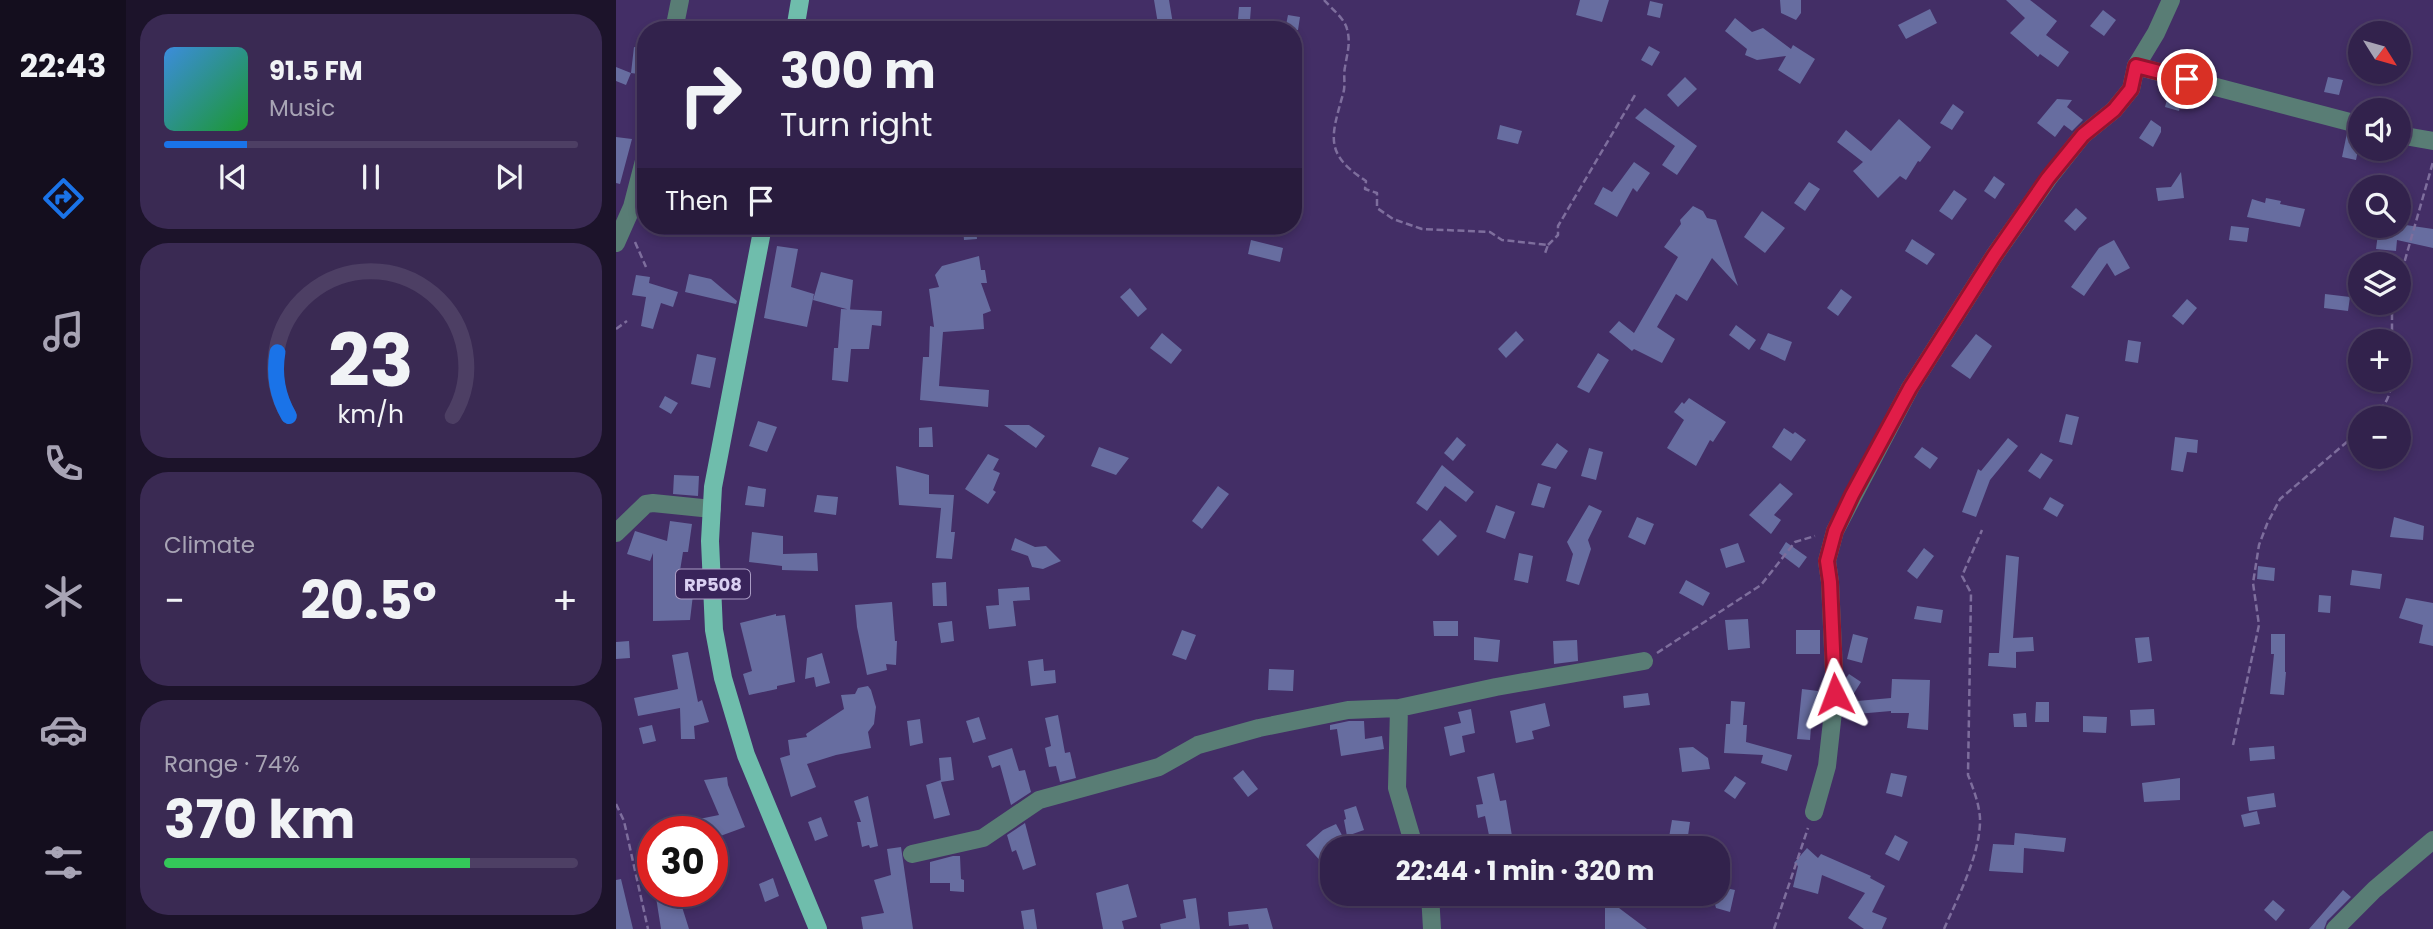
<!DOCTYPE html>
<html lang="en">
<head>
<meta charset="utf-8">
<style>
	body { margin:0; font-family:Poppins,sans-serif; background:#3a2a53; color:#f1f3f6; height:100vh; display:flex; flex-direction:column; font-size:26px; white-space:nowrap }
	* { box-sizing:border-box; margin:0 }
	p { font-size:23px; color:#a8a4b5 }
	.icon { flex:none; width:38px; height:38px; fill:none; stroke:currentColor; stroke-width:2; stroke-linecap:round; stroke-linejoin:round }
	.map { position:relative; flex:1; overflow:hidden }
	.panel { display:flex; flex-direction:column; gap:14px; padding:14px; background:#1c132a; width:490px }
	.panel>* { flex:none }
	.hud { position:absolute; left:21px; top:21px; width:665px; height:214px; border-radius:28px; box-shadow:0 4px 10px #0003,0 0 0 2px #4d3f64; background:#32224c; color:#f1f3f6; overflow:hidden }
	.needle { width:46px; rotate:127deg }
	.controls { position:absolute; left:1732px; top:21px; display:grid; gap:14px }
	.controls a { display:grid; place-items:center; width:63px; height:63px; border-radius:50%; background:#32224c; box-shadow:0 4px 10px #0003,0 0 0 2px #4d3f64; font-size:35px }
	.speed { position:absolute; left:21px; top:816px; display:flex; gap:14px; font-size:35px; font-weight:700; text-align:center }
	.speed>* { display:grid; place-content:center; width:91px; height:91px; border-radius:50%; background:#32224c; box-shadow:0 4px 10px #0003,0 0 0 2px #4d3f64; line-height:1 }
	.speed .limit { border:10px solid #d22; background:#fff; color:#111 }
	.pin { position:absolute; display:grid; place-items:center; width:60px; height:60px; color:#fff; margin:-30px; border:4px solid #fff; border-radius:50%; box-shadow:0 2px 7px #0007 }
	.me { position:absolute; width:77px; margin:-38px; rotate:357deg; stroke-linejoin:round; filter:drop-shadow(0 0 5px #0008) }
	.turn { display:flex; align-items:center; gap:24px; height:147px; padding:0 28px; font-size:32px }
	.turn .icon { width:91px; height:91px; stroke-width:2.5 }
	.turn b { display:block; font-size:49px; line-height:60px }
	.then { display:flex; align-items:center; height:66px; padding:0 28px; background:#0003; gap:14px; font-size:26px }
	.big { font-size:52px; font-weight:700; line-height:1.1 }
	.panel .tile { flex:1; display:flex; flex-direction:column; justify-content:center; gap:10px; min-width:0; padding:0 24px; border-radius:28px; background:#3a2a53 }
	.panel .dial { align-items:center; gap:0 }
	.dial svg { height:182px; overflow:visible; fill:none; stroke:#4d3f64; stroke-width:7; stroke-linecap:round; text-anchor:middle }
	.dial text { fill:#f1f3f6; stroke:none }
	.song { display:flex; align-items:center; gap:21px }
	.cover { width:84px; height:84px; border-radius:10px; background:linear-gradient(135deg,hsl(210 70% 55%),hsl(130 70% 35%)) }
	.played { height:7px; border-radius:4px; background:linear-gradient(90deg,#1a73e8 20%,#4d3f64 20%) }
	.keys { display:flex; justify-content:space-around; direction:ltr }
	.heat { display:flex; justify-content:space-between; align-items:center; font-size:38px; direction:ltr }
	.charge { height:10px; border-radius:5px; background:linear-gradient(90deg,#34c759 74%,#4d3f64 0) }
	.trip { position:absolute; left:704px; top:836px; width:410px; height:70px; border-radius:28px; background:#32224c; box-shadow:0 4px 10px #0003,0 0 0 2px #4d3f64; font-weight:700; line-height:70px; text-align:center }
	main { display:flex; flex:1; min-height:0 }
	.tabs { display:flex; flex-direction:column; width:126px; justify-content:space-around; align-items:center; background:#140e1e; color:#a8a4b5 }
	.tabs .icon { width:49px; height:49px }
	.tabs .selected { color:#1a73e8 }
	.tabs b { font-size:32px; color:#f1f3f6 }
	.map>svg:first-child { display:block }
</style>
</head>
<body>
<main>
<nav class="tabs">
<b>22:43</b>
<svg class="icon selected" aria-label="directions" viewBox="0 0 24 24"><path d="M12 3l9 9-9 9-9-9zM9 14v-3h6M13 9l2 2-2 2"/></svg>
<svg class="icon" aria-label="music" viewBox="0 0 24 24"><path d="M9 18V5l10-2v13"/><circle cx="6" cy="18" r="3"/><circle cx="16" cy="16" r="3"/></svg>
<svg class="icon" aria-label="phone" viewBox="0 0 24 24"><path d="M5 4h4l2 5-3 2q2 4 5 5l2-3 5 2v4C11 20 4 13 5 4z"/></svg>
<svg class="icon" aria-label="climate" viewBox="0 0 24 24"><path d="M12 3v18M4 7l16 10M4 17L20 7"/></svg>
<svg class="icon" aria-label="car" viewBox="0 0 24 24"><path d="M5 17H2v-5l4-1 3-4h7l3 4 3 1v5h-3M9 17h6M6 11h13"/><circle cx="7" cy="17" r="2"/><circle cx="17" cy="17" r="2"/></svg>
<svg class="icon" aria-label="filters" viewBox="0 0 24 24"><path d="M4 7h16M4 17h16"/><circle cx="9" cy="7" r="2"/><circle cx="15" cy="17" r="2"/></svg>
</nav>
<section class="panel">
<div class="tile">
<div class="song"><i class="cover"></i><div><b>91.5 FM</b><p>Music</p></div></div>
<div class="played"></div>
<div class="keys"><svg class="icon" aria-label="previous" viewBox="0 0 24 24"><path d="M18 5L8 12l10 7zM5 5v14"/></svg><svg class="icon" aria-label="pause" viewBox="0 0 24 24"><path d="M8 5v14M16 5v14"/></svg><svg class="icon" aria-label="next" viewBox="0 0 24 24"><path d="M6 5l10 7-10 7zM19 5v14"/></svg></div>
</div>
<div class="tile dial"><svg viewBox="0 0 100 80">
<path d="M14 69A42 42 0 1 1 86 69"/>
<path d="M14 69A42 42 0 0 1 9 41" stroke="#1a73e8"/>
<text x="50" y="56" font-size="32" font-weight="700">23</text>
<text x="50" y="72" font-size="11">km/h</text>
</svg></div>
<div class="tile"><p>Climate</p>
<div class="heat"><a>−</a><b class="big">20.5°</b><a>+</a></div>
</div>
<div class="tile"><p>Range · 74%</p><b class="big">370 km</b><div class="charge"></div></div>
</section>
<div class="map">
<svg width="1817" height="929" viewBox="0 0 1817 929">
	<rect width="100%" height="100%" fill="#432e66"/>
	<path fill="#676da0" d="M538 0H553L558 30H543Z
		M964 0H993L986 22 960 15Z
		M1164 0H1185V13L1180 20 1165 13Z
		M1390 0H1414L1441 21 1430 35 1453 52 1442 67 1424 54 1422 57 1394 33 1409 18Z
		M1034 1 1047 4 1044 18 1031 15Z
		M623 7H635L634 20 622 19Z
		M1314 9 1321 23 1290 39 1282 25Z
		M1487 10 1500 20 1488 36 1474 26Z
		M672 15 684 17 682 30H669Z
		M1119 18 1136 32 1147 28 1175 49 1177 45 1199 59 1184 84 1162 70 1170 56 1141 60 1129 55 1131 49 1109 31Z
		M1033 46 1044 52 1036 66 1025 60Z
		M18 47 30 49V75L15 73Z
		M0 67 15 73 10 85 0 81Z
		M1069 77 1081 89 1062 107 1051 95Z
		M1712 77 1727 80 1723 95 1708 92Z
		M1554 88 1568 92 1563 111 1549 107Z
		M1441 99 1456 100 1451 107 1467 120 1456 131 1448 125 1439 137 1421 123Z
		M1337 104 1348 112 1336 130 1324 123Z
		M1029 108 1081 146 1061 175 1046 165 1059 146 1019 118Z
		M1283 119 1315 147 1304 162 1302 161 1290 180 1284 176 1262 198 1237 171 1247 162 1221 142 1230 130 1255 151Z
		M1535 120 1545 127V132L1537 147 1523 138Z
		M884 125 906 131 902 144 881 139Z
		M1731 133 1745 136 1740 160 1726 157Z
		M0 137 16 139 4 184 0 183Z
		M1018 162 1034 173 1021 192 1017 188 1001 217 978 204 987 187 996 192Z
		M1565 172 1568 198 1542 201 1540 188 1555 187Z
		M1378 176 1389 184 1379 199 1368 191Z
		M1193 182 1204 189 1189 211 1178 203Z
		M1338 190 1351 199 1336 220 1323 211Z
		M1650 198 1665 201 1664 204 1689 209 1684 227 1631 217 1636 199 1649 203Z
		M1077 206 1087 211 1091 218 1100 220 1122 286 1096 258 1071 301 1060 294 1041 327 1059 339 1046 363 1018 349 1016 351 993 332 1003 321 1018 333 1062 257 1048 247 1065 224 1064 220Z
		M1460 208 1471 218 1459 231 1448 221Z
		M1146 211 1169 228 1149 253 1128 237Z
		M1783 224 1817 229V248L1781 240 1780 251 1760 249 1763 226Z
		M360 226 361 239 348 240 347 227Z
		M1615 226 1633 228 1631 242 1613 240Z
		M1296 239 1319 254 1311 265 1289 251Z
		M635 240 667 248 664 262 632 254Z
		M1498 240 1514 268 1499 276 1491 263 1468 296 1455 287 1483 248Z
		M161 246 182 249 175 287 198 294 191 327 148 318Z
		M363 256 365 270H369L371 283H365L375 311 367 314 368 329 327 332 323 386 373 390 372 407 304 400 307 357H313L314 326 318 327 313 289 323 287 319 275 326 266Z
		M205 272 237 280 234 310 197 300Z
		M73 274 95 279 121 301 120 304 69 292Z
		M20 275 34 277 33 283 62 292 57 307 45 303 37 329 25 326 30 297 16 295Z
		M514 288 531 309 522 317 504 297Z
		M1225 289 1236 297 1222 316 1211 308Z
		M1709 294 1734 297 1732 311 1708 308Z
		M1571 299 1581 308 1567 325 1556 316Z
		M225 309 266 311 265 326 256 325 253 349H235L232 382 216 380 218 348H222Z
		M1120 325 1140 340 1133 350 1113 335Z
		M900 331 908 340 890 358 882 349Z
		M546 333 566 350 555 364 534 348Z
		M1152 333 1176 342 1169 361 1144 349Z
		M1360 334 1376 346 1354 379 1335 366Z
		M1512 340 1525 342 1522 363 1509 361Z
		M982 353 993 360 973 393 961 387Z
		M81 354 100 358 94 388 75 384Z
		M49 396 62 403 55 414 43 407Z
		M1073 398 1110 422 1097 442 1094 440 1080 466 1051 448 1068 420 1058 412 1066 402 1068 404Z
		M1450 414 1463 417 1456 445 1443 442Z
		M142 421 161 427 151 452 133 446Z
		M388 425H413L429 436 420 448Z
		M316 427 317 447H303V428Z
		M1168 428 1177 434 1179 432 1190 440 1175 461 1156 447Z
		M841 437 850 445 837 461 828 453Z
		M1559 437 1582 440 1581 453 1571 452 1567 472 1555 470Z
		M1392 438 1402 446 1374 480 1360 517 1346 512 1362 469 1365 471Z
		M941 443 952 451 940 469 925 465Z
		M483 447 513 458 500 475 475 466Z
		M1306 447 1322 458 1314 469 1298 457Z
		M973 448 987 452 980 480 965 476Z
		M1425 453 1437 460 1424 479 1412 471Z
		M372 454 383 459 377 470 384 473 377 490 380 492 372 504 349 489Z
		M826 465 858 492 850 502 829 486 811 511 800 503Z
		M280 466 313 475V494L338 495 335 532H339L336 559 320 558 325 508 283 505Z
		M58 475 83 476 82 496 57 494Z
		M922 483 935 487 928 508 915 505Z
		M1164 483 1177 494 1158 515 1165 520 1155 534 1133 515Z
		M132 486 150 489 148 507 129 505Z
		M602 486 613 494 586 529 576 521Z
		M201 495 222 497 220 515 198 512Z
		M1434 497 1448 505 1441 517 1427 509Z
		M880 505 899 512 889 539 870 532Z
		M973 505 986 511 972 540 975 549 963 585 950 581 957 554 951 542Z
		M1021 517 1038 524 1029 545 1012 537Z
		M1778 517 1808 526 1807 540 1774 537Z
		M824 520 841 536 822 556 806 540Z
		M54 521 76 524 72 552H67L63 577 79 578 74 620 37 621V553L34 561 11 554 19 531 51 541Z
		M136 532 167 536V554L201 553 202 571 166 570V566L133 562Z
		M399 538 419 547 430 546 445 561 427 569 416 567 412 556 395 550Z
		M1170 542 1191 557 1183 568 1163 553Z
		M1122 543 1129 562 1110 568 1104 549Z
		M1308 548 1318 556 1301 579 1291 571Z
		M903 553 917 556 912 583 898 580Z
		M1390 555 1403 557 1397 638 1417 637 1418 651 1400 652V668L1372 666 1373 653H1383Z
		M1642 566 1659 568 1658 581 1641 579Z
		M1736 570 1766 574 1764 589 1734 585Z
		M1070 580 1094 593 1087 606 1063 593Z
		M330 582 331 606H317L316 583Z
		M413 587 414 600 397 601 400 626 373 629 370 606 383 605 382 589Z
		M1703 595 1715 596 1714 613 1702 612Z
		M1790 598 1817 603V646L1803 643 1807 625 1783 618Z
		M276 602 279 641H281L280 665 270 664 271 670 251 675 241 627 239 605Z
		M1301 606 1327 610 1325 623 1298 619Z
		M160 614V616L169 615 179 682 161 686V689L133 695 127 674 136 671 124 623Z
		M1132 619 1134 648 1112 650 1109 620Z
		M336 621 338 641 325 643 322 623Z
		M817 621H842V636H818Z
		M566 630 580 635 570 660 556 655Z
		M1180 630H1204V654H1180Z
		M1237 634 1252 638 1246 663 1231 659Z
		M1655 634H1669V672H1670L1668 695 1654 694 1658 654H1655Z
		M858 637 884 640 882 662 858 660Z
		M1533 637 1536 661 1522 663 1519 638Z
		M961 640 962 661 938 664 937 641Z
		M13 641 14 658 0 659V642Z
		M72 652 82 702 86 700 93 722 78 726 79 739H65L64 708 22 716 18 698 62 689 56 655Z
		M206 653 214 683 200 687 198 677 189 679 191 658Z
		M427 659 428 671 439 670 440 683 415 686 412 661Z
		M653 669 678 670 677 691 652 690Z
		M1233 674 1245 682 1235 698 1230 695V678Z
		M1276 679 1314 680 1312 730 1291 728 1293 713H1275V711L1229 715 1230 702 1275 698Z
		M252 686 255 690 260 707 258 724 252 732 255 748 220 755 191 764 200 787 175 797 164 758 174 755 172 740 191 737 190 734 228 709 225 695 239 694 242 688Z
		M1186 689 1202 691 1200 714H1196L1194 740 1181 739Z
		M1032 693 1034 705 1008 708 1007 696Z
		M1115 701 1129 702 1127 725H1131L1130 742 1176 755 1171 771 1145 763 1147 755 1108 753 1110 724H1114Z
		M1420 702H1433V722H1419Z
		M929 703 934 726 916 731 918 739 900 743 894 711Z
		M855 709 859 733 846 736 849 752 834 756 828 727 845 723 842 712Z
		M1538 709 1539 725 1515 726 1514 710Z
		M1410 713 1411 727H1398L1397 714Z
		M442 715 449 753 454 752 460 778 444 782 440 766 433 767 429 748 435 746 429 718Z
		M1467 716 1491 717 1490 733 1467 732Z
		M363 717 370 739 357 743 350 721Z
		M304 719 307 743 294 746 291 721Z
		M733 721H748L749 739 766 736 768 749 725 756 721 729 714 730V725Z
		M36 725 40 741 27 744 23 728Z
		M1658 746 1659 759 1634 761 1633 748Z
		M1077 747 1092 758 1094 769 1066 772 1063 748Z
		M396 748 403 771 409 770 415 792 395 805 384 765 376 768 372 756Z
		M335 757 338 780 325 782 334 815 318 819 310 785 325 780V782L323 758Z
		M627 770 642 789 632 797 617 778Z
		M878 773 884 801 890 800 896 836 874 840 869 816 862 818 860 805 867 804 861 777Z
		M1275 773 1291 776 1286 797 1270 793Z
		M1119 776 1130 783 1119 799 1108 791Z
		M111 777 112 785 129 827 96 839V831H54L53 825 103 815 88 780Z
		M1564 778V800L1528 802 1526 783Z
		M1658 793 1660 807 1633 811 1631 797Z
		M252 796 262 846 254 848 253 845 246 847 241 822H245L238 801Z
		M740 806 748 830 731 836 728 820 730 819 728 810Z
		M1641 811 1644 824 1628 827 1625 815Z
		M205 817 212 836 199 841 192 822Z
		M1056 820 1074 822 1070 849H1051Z
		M409 823 420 865 407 870 400 850 396 852 391 835Z
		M720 824 727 837 716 840V859L708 865 690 845 707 830Z
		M1399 833 1450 838 1448 852 1408 848 1407 873 1373 871 1377 844 1398 845Z
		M1279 835 1292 842 1283 861 1269 854Z
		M285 847 297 929H247L245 917 268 913 258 880 275 875 271 849Z
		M1191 848 1202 858 1205 854 1255 876 1254 878 1269 886 1256 912 1271 918 1266 929H1248L1232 918 1249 893 1206 875 1202 894 1177 887 1182 866 1178 863Z
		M337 856H344L345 879 348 880V892L334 891V883H314V862Z
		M157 878 163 896 149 902 143 884Z
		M5 879 17 929H0V880Z
		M512 884 521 917 506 921 508 929H487L480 893Z
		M1101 886 1119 890 1114 912 1100 908 1096 894H1101Z
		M1727 890 1735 897 1711 921 1708 929H1693Z
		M39 891H61L73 929H45Z
		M989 894H1006L1003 908 1031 929H989Z
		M580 898 584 929H545L544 924 570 918 567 900Z
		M1657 900 1669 910 1660 921 1648 910Z
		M651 908 657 929H633L632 924 613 926 612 912Z
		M418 909 421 929H408L405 911Z"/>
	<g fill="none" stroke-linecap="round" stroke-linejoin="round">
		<path stroke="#7e6e9d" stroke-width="2.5" stroke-dasharray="7 3.5" stroke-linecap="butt" d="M708 0C715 8 729 19 731 29 735 43 731 54 729 67 727 76 730 85 727 94 715 137 708 154 750 181L749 189 761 193V208L777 219 806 229 874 232 886 240 932 245 928 256
			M19 242 30 267
			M932 245 942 235V226L1019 95
			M1783 281 1817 162
			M0 329 11 321
			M1776 341V303
			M1756 418C1769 406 1774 398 1776 380
			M1041 653 1145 585 1179 542 1199 536
			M1617 745 1643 625 1637 583 1643 545 1651 524 1664 499 1745 430
			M0 804 8 821 32 929
			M1158 929 1192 828
			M1328 929C1342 897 1365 853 1364 818 1363 803 1357 788 1352 775L1355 593 1346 576 1366 530"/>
		<path stroke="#597d75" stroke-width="18" d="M58 30 64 0
			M1520 66 1745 125
			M1783 135 1817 141
			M0 243 16 207 30 153
			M0 533 30 504 37 503 96 509
			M783 708 781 788 799 849
			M1198 812 1211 766 1219 694 1214 582 1211 561 1219 531 1294 388 1378 256 1432 179 1467 135 1498 110 1515 89 1520 66 1540 33 1555 0
			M296 854 367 838 423 800 543 767 582 745 643 728 732 710 783 708 880 687 1028 661
			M814 894 816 929
			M1719 929 1759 889 1817 840"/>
		<path stroke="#6fbdac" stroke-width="18" d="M179 30 184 0
			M147 226 97 487 94 541 98 630 107 678 130 755 202 929"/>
	</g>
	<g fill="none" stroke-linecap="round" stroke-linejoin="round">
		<g stroke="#92132f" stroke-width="18">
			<path id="route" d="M1219 694 1214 582 1211 561 1219 531 1236 495 1294 388 1378 256 1432 178 1467 135 1498 110 1515 89 1520 66 1571 79"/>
		</g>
		<use href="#route" stroke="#e11d48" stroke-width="12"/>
	</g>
	<g text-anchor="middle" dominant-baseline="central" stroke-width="7" stroke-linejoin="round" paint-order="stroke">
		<rect fill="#39245a" stroke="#aa9cc4" stroke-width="2" x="60" y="569.5" width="74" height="29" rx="5"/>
		<g font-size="18" font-weight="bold" fill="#dad0f2">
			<text x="97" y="584">RP508</text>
		</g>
	</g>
</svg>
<div class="controls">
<a><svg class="needle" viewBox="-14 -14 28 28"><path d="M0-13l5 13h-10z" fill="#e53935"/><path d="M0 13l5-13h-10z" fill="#a8a4b5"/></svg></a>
<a><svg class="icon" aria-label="sound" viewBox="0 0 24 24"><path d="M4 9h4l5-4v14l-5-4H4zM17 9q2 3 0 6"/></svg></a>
<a><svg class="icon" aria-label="search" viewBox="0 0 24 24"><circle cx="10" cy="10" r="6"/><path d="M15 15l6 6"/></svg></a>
<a><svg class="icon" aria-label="layers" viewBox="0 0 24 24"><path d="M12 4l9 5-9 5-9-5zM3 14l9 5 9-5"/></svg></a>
<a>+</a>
<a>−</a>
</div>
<div class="speed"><div class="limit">30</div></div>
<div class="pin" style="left:1571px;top:79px;background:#d93025"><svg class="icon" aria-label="arrive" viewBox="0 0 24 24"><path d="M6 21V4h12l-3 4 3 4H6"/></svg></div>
<svg class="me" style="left:1219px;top:694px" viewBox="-20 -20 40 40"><path d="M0-17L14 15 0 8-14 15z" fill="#e11d48" stroke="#fff" stroke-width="4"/></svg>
<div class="trip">22:44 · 1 min · 320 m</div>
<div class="hud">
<div class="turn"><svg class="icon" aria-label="right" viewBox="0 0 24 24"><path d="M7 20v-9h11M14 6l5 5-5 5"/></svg><div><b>300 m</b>Turn right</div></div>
<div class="then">Then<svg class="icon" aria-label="arrive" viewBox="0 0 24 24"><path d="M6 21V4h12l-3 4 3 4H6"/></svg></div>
</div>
</div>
</main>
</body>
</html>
